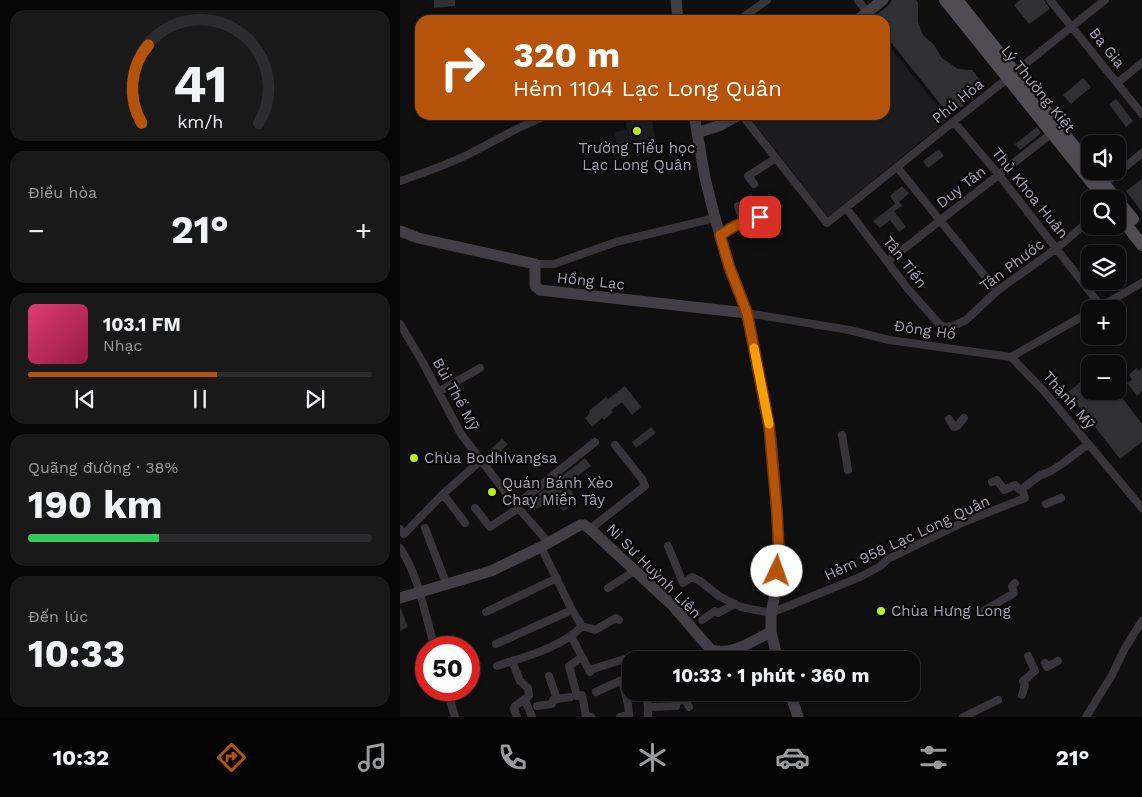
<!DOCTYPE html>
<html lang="vi">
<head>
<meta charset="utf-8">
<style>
	body { margin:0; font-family:"Work Sans",sans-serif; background:#1a191a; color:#f1f3f6; height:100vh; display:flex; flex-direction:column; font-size:19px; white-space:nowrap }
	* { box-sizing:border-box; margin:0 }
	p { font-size:16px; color:#9a9b9d }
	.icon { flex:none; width:28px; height:28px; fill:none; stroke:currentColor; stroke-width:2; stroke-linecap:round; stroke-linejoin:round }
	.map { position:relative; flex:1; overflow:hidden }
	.details { display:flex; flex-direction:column; gap:10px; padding:10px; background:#070607; width:400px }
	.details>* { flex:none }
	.guide { position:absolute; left:15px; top:15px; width:475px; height:105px; border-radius:15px; box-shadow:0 1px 4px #0004,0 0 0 1px #2c2b2d; background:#b45309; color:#fff; overflow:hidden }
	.controls { position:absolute; left:681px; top:135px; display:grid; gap:10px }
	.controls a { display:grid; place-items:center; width:45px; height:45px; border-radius:10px; background:#0c0b0c; box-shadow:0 1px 4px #0004,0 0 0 1px #2c2b2d; font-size:25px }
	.speed { position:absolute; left:15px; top:636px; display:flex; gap:10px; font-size:25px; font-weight:700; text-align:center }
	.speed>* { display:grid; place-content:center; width:65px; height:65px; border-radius:50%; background:#0c0b0c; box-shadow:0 1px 4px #0004,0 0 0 1px #2c2b2d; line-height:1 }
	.speed .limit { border:8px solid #d22; background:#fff; color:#111 }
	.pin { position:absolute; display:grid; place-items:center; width:42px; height:42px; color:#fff; margin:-21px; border-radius:10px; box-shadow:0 2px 8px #0006 }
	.me { position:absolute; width:55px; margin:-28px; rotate:3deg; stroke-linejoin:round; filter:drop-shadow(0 0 4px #0008) }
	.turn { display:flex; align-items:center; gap:18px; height:105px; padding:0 15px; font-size:22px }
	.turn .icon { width:65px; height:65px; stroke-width:2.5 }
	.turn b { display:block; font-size:35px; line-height:42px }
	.big { font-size:38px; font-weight:700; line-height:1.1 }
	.details .tile { flex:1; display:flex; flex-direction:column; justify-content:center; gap:8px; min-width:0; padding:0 18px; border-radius:15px; background:#1a191a }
	.details .dial { align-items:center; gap:0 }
	.dial svg { height:130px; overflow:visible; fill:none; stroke:#2c2b2d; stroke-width:7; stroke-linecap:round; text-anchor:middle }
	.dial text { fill:#f1f3f6; stroke:none }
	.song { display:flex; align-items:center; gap:15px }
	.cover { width:60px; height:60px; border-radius:8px; background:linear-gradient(135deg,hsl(340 70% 55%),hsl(340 70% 35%)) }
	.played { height:5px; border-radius:2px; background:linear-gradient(90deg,#b45309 55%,#2c2b2d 55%) }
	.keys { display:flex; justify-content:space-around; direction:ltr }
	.heat { display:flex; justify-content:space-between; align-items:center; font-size:28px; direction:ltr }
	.charge { height:8px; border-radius:4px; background:linear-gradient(90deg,#34c759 38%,#2c2b2d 0) }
	.trip { position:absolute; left:222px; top:651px; width:298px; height:50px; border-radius:15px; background:#0c0b0c; box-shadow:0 1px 4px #0004,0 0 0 1px #2c2b2d; font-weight:700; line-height:50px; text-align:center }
	.dock { display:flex; height:80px; justify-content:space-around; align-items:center; background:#050405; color:#9a9b9d }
	.dock .icon { width:35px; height:35px }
	.dock .on { color:#b45309 }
	.dock b { font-size:22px; color:#f1f3f6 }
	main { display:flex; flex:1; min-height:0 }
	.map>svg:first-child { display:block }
</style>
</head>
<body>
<main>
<section class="details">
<div class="tile dial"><svg viewBox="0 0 100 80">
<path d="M14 69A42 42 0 1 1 86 69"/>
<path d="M14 69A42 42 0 0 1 18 21" stroke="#b45309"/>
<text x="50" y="56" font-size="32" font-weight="700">41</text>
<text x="50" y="72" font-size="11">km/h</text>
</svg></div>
<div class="tile"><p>Điều hòa</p>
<div class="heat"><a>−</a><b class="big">21°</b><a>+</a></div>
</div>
<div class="tile">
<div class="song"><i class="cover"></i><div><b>103.1 FM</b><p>Nhạc</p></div></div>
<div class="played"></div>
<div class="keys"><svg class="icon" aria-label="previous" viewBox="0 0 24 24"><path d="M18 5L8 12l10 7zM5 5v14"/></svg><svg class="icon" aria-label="pause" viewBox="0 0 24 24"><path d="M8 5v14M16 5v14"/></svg><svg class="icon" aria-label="next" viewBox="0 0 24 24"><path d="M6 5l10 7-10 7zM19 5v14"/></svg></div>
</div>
<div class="tile"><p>Quãng đường · 38%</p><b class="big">190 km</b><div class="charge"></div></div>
<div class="tile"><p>Đến lúc</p><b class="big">10:33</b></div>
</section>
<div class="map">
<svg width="742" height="717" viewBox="0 0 742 717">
	<rect width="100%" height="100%" fill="#100f10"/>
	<path fill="#1c1b1d" d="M485 41 548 119 428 217 348 115H485Z
		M225 115H252L255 143 217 149 215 132 227 130Z"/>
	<path fill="#302f32" d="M34 0H55V6L34 8Z
		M492 0H516L518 3V22L523 35 534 45 542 58 558 69 572 70 586 87 550 116 485 35V20H469L488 6Z
		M620 0H644L650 9 629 24 614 5Z
		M683 78 691 87 671 104 663 95Z
		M716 99 733 121 726 127 709 104Z
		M637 127 641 133 620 150 615 144Z
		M539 149 544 156 528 168 523 161Z
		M742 179V212L726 191Z
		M502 186 509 193 499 202 502 206 494 211 506 227 499 232 490 220 480 228 473 221 495 204 490 196Z
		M690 258V276L687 279 679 269Z
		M736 368 739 371 742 368V391L737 396 727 383 732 380 729 375Z
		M690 375V391H717L742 424V442L720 459 668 392Z
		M225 386 241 407 232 415 222 402 211 411 213 412 204 420 202 418 192 427 185 418 190 413 189 411 206 397 208 399Z
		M251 427 256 433 236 448 232 442Z
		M102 439 108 444 98 454 92 448Z
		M185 458 191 466 167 484 178 501 163 511 154 498 137 509 131 500Z
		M0 607 8 627 0 631Z"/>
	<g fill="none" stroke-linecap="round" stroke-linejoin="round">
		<path stroke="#37343a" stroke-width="8" d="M458 0 467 12
			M650 0 742 114
			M339 20 367 0
			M717 83 742 63
			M342 115 427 223 705 0
			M554 122 599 175 701 306
			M497 167 597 291
			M0 181C23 173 47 165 69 154 96 141 121 124 150 115
			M354 184 348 176 376 158
			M701 187 742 153
			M338 206 343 223
			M446 208 508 289 540 325 546 327 553 326 566 320 597 291 657 248 690 220
			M320 235 335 226 360 217
			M487 262 652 133
			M135 264H154L216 242 315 218
			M696 309 742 283
			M347 313 449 330 489 340 611 357 690 312
			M0 324 22 361 61 434 113 502 149 543
			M611 357 643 390 742 508
			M38 392 80 368
			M549 419 554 427 557 426 564 418
			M442 435 448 470
			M592 482 597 480 604 490 615 485 620 490 622 489
			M43 494 65 523
			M646 504 661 498
			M116 505 195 442
			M75 508 90 527 119 508
			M25 528 46 583
			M0 529 4 534 43 494 80 461
			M190 529 245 486 242 479 215 445
			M268 546 283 583 292 577 300 581 319 596 341 607 371 613 460 577 479 567 488 559 564 522 625 498 622 489 639 476 651 471 662 464 688 444
			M0 548C20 578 24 613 35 648
			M208 588 236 570
			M86 612 157 578
			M582 612 614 593 612 586 615 583
			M302 620 315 611 318 613 335 604
			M182 626 195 630 216 618 219 620
			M171 636 190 672
			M96 644 172 610
			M292 660 311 650
			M112 661 120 681 128 688 129 696 115 706 114 709 117 717
			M645 663 647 667 658 661
			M97 666C124 657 163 647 182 626L172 610 141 547
			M193 669C225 658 251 650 285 660
			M149 676 157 699 170 697
			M222 680 231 675
			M47 690 55 717
			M196 692 222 680 228 704 229 715 220 717
			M246 692 248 707V717
			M182 695 186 716 191 717
			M622 695 625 685 623 681 635 671 628 656
			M177 696 169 666 182 657
			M125 700 132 717
			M137 706 152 704 153 700 157 699
			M248 707 276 706V702L285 699 289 707
			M563 717 598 700
			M686 717 712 675 725 648 742 621"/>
		<path stroke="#413e45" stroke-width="11" d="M276 0 278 20
			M457 20 483 0
			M294 115 305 178 315 218 329 266 347 313 371 438 375 485 379 553 376 590 371 613V632L378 660
			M297 133 321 125 339 115
			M0 231 18 238 135 264V286L140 290 347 313
			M0 598 91 571 141 547 180 525H184L190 529 272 605 311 650C332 656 352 641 371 632
			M390 692 398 717"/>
		<path stroke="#4f4c54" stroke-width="12" d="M545 0 705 199
			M557 0 690 166
			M694 171 716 199
			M718 201 733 219
			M718 214 742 245"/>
	</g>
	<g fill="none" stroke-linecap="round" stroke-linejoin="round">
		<g stroke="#753606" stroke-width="12">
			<path id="route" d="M360 217 335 226 320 235 329 266 347 313 369 425 377 512 379 553 377 571"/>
		</g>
		<use href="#route" stroke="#b45309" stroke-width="9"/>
		<path stroke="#f59e0b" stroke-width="9" d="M354 348 369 424"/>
	</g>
	<g fill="#b6ee29" stroke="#0b0a0b" stroke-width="2">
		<circle cx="237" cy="131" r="5"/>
		<circle cx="14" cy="458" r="5"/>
		<circle cx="92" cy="492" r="5"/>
		<circle cx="481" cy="611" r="5"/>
	</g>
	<g text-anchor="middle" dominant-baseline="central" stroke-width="4.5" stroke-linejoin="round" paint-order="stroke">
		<g font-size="15" fill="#a5a0b1" stroke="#0b0a0b">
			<text transform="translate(707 48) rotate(51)">Ba Gia</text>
			<text transform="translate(638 89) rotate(51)">Lý Thường Kiệt</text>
			<text transform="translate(558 101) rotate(-39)">Phú Hòa</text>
			<text transform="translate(561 187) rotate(-38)">Duy Tân</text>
			<text transform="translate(630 193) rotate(51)">Thủ Khoa Huân</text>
			<text transform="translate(505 262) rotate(52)">Tân Tiến</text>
			<text transform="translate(612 265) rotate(-37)">Tân Phước</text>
			<text transform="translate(191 281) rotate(6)">Hồng Lạc</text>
			<text transform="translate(525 330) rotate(8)">Đông Hồ</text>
			<text transform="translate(56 394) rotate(61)">Bùi Thế Mỹ</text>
			<text transform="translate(669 400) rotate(49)">Thành Mỹ</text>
			<text transform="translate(507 538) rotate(-25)">Hẻm 958 Lạc Long Quân</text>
			<text transform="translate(254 571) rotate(45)">Ni Sư Huỳnh Liên</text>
		</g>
		<g font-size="15" fill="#a5a0b1" stroke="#0b0a0b" text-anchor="start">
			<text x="237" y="148" text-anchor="middle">Trường Tiểu học<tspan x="237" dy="17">Lạc Long Quân</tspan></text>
			<text x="24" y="458">Chùa Bodhivangsa</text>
			<text x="102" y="483">Quán Bánh Xèo<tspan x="102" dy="17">Chay Miền Tây</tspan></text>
			<text x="491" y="611">Chùa Hưng Long</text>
		</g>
	</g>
</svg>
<div class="controls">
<a><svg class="icon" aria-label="sound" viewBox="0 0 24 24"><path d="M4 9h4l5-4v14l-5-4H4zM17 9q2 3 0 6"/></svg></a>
<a><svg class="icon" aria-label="search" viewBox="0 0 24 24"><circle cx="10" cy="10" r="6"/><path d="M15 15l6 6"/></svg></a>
<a><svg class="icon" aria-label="layers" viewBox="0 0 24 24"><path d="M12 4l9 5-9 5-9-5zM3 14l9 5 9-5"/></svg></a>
<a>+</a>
<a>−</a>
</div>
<div class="speed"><div class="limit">50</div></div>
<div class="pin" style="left:360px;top:217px;background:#d93025"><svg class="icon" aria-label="arrive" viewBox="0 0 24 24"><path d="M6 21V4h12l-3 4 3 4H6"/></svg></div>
<svg class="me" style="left:377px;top:571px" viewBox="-20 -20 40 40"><circle r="19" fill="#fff"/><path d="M0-13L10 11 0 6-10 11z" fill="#b45309"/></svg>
<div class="trip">10:33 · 1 phút · 360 m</div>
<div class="guide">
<div class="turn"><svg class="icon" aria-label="right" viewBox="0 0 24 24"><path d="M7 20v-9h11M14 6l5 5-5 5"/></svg><div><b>320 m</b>Hẻm 1104 Lạc Long Quân</div></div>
</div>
</div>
</main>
<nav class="dock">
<b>10:32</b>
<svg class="icon on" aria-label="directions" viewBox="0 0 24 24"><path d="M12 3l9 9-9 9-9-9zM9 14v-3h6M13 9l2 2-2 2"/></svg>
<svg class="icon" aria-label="music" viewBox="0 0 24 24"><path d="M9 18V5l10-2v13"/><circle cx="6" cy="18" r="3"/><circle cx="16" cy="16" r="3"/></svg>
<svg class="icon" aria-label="phone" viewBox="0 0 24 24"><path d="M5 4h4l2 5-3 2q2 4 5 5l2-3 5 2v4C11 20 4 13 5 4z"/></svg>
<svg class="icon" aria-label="climate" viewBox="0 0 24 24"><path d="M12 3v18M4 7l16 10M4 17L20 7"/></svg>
<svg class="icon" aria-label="car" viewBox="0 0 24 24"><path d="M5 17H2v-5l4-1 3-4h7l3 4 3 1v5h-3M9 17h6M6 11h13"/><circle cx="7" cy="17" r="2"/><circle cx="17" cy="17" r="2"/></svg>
<svg class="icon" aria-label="filters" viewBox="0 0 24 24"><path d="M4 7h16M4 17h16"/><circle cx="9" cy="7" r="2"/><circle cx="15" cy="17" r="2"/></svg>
<b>21°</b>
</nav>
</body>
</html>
